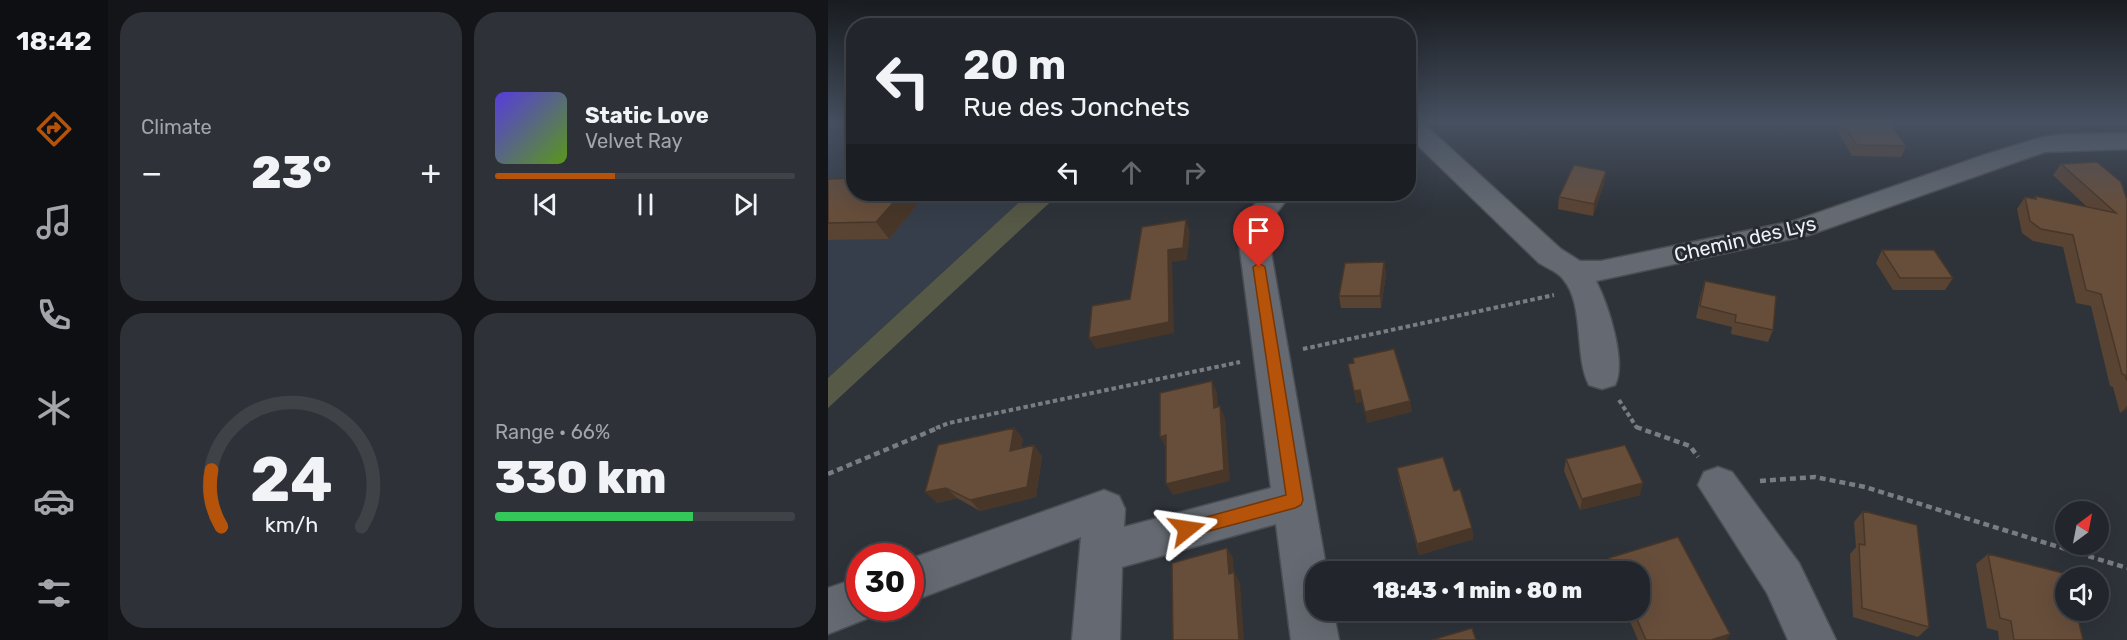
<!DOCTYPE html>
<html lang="en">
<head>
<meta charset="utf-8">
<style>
	body { margin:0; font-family:Rubik,sans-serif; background:#2e3238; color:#f1f3f6; height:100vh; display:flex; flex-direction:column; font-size:22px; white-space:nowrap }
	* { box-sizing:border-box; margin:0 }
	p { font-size:20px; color:#a2a5a9 }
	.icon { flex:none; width:33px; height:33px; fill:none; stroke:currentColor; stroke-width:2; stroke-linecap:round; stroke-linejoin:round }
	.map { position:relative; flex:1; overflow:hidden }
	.drawer { display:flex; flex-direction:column; gap:12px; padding:12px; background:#131518; width:720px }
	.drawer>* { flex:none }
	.guide { position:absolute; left:18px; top:18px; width:570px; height:183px; border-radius:24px; box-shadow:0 6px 24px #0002,0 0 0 2px #3f4348; background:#22262c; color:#f1f3f6; overflow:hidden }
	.needle { width:39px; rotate:32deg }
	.tools { position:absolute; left:1227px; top:501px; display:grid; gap:12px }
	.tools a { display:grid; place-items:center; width:54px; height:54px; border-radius:50%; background:#22262c; box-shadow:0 6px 24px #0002,0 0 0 2px #3f4348; font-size:30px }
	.speed { position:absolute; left:18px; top:543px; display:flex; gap:12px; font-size:30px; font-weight:700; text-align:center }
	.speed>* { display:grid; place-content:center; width:78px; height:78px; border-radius:50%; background:#22262c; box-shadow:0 6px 24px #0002,0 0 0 2px #3f4348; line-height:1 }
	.speed .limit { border:9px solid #d22; background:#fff; color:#111 }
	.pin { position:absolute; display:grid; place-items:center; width:51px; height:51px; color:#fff; margin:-62px -26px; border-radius:50% 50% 50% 0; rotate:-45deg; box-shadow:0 0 6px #0007 }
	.pin .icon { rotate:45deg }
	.me { position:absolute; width:66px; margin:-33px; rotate:75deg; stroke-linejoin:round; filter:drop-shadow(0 0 4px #0008) }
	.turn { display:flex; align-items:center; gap:21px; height:126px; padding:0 18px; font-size:27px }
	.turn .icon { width:78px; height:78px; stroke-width:2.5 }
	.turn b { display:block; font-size:42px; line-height:51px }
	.lanes { display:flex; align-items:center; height:57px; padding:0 18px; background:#0003; justify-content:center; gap:30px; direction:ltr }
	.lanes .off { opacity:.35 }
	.big { font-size:45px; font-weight:800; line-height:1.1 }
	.drawer .tile { flex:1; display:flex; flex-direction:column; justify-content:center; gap:9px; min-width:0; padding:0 21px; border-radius:24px; background:#2e3238 }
	.drawer .dial { align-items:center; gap:0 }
	.dial svg { height:156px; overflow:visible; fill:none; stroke:#3f4348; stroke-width:7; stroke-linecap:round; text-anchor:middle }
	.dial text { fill:#f1f3f6; stroke:none }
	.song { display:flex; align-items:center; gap:18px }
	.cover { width:72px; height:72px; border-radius:9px; background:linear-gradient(135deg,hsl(250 70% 55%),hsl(90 70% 35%)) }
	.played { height:6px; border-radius:3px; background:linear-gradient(90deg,#b45309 40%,#3f4348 40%) }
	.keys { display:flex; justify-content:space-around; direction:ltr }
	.heat { display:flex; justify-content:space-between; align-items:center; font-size:33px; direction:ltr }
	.charge { height:9px; border-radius:4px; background:linear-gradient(90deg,#34c759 66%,#3f4348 0) }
	.drawer .tiles { flex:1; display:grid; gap:12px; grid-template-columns:repeat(2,1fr) }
	.trip { position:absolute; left:477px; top:561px; width:345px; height:60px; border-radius:24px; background:#22262c; box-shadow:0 6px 24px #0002,0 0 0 2px #3f4348; font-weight:800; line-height:60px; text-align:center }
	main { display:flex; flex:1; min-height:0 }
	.tabs { display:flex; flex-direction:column; width:108px; justify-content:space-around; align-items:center; background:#0e0f12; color:#a2a5a9 }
	.tabs .icon { width:42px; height:42px }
	.tabs .active { color:#b45309 }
	.tabs b { font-size:27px; color:#f1f3f6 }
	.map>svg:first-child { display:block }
</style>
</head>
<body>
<main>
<nav class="tabs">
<b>18:42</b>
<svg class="icon active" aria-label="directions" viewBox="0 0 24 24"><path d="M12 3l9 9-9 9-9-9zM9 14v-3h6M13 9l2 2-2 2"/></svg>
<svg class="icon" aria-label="music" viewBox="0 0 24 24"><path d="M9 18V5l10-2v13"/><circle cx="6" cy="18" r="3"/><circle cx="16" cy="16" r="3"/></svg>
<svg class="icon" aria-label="phone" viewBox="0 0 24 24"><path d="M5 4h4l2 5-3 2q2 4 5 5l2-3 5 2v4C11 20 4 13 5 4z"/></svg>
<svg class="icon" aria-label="climate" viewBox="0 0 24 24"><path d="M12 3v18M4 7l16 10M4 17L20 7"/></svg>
<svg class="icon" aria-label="car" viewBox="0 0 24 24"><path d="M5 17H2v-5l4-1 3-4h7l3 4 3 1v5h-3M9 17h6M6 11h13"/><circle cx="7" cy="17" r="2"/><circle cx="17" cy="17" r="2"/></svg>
<svg class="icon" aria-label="filters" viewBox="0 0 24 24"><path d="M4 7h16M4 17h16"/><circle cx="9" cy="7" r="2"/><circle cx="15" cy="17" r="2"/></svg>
</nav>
<section class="drawer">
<div class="tiles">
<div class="tile"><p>Climate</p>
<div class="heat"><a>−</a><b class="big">23°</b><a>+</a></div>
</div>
<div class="tile">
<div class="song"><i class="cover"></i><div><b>Static Love</b><p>Velvet Ray</p></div></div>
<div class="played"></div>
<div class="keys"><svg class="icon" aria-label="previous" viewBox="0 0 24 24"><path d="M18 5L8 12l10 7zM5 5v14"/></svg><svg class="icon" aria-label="pause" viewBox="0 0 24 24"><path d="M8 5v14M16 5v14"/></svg><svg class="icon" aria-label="next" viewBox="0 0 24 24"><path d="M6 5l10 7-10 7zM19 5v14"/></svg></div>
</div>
<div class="tile dial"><svg viewBox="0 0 100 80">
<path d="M14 69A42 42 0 1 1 86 69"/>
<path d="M14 69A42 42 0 0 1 9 40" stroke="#b45309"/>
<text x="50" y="56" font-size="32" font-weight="700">24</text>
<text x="50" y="72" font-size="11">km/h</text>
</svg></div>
<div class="tile"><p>Range · 66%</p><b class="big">330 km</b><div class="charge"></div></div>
</div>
</section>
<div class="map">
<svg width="1299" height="640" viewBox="0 0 1299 640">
	<rect width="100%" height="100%" fill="#2e333a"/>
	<path fill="#353e4a" d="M0 122H25L26 194H200L0 378Z"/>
	<path fill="#575947" d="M200 194H231L0 408V378Z"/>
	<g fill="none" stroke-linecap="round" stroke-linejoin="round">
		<g stroke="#4b4e54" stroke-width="3">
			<path id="minor" d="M580 122H594L733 249 752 261H773L966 221 1156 155 1214 137 1236 134 1299 133V149L1217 152 981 235 768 281C780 304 799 362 787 385L774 389 761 385C746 357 757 304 735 279 730 272 719 268 711 263L580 136Z
				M435 194H463L447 215 440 235 499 572H488V610H505L511 640H463L448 524 294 567 292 640H244L253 537 82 602V559L276 490 291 496 297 509 296 527 443 488 410 235 419 214Z
				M890 467 904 472 971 563 1008 640H960L939 593 870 485 876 472Z
				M32 577V608H51L48 615 0 634V588Z"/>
		</g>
		<path stroke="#797d83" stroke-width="4" stroke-dasharray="4.5 3" stroke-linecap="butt" d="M475 349 726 295
			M791 400 809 428
			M108 428 121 423 412 362"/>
		<path stroke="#797d83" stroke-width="4.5" stroke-dasharray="6 4" stroke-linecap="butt" d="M808 427 862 446 870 457
			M0 474 112 427
			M932 481 987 477 1037 487 1299 568"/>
		<use href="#minor" fill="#656a72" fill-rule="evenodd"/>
	</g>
	<path fill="#594333" d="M1013 122H1062L1078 146 1073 157 1024 156 1009 130Z
		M1233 164 1299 199V409L1292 413 1285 387 1282 386 1263 306 1248 303 1235 247 1205 241 1194 233 1189 209 1197 197 1206 199 1207 196 1259 207 1225 175Z
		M778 171 776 183 765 216 730 209 731 197Z
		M0 179 98 194 61 239 0 240Z
		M387 194H402L400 196Z
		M1054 250 1125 278 1117 290H1065L1048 263Z
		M556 262 558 274 553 308H513L511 296Z
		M877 281 945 330 940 342 903 334 904 327 868 318 873 294Z
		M186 428 195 439 193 448 214 456 208 497 152 511 129 498 109 503 110 445Z
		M738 459 812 495 752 510 736 471Z
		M569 468 626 491 644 528 645 539 591 555 571 480Z
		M1035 511 1101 627 1090 637 1025 617 1022 554 1028 547 1026 522Z
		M850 537 902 634 898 640H810L797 610H812V572H779L778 568 781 558Z
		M1160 554 1255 640H1171L1170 631 1159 628 1148 564Z"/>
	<path fill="#483729" d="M778 171 776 183 765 216 766 204Z
		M73 194H98L61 239 48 222Z
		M358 220 362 232 359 260 344 262 346 333 268 349 261 338 341 322 340 250Z
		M556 262 558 274 553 308 552 296Z
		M384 381 389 393 391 419 386 408Z
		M532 390 534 402 528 403 526 391Z
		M582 401 584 412 539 423 537 412Z
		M392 406 397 418 402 481 345 495 338 484Z
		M1299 406V409L1292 413Z
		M186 428 195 439 191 462 182 451Z
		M338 435V448L332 437Z
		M206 445 214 456 208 497 152 511 142 500Z
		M815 483 812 495 752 510 754 499Z
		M118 488 129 498 109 503 97 492Z
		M644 528 645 539 591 555 589 544Z
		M399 548 405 558 407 584 401 574Z
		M406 572 412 583 416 640H411Z
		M902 634 898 640H883Z"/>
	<path fill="#674e3b" stroke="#483729" stroke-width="1.5" d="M1014 122H1062L1078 146 1029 145Z
		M1269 162 1293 182 1299 199V381L1297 375 1294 374 1273 294 1258 290 1245 235 1213 229 1202 221 1197 197 1208 199 1207 196 1288 213 1233 164Z
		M746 165 778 171 766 204 731 197Z
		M26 178V194H73L48 222 0 223V179Z
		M358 220 355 248 340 250 341 322 261 338 264 306 302 299 314 227Z
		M1054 250H1106L1125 278H1072Z
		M556 262 552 296H511L517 263Z
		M877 281 948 296 945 330 907 322 908 315 872 306Z
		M566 349 582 401 537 412 532 390 526 391 520 364 526 363 525 358Z
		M384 381 386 408 392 406 396 470 338 484V435L332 437V393Z
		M186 428 182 451 206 445 199 487 142 500 118 488 97 492 110 445Z
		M797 445 815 483 754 499 738 459Z
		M615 457 626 491 632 489 644 528 589 544 569 468Z
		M1035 511 1089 525 1101 627 1034 608 1031 544 1037 545Z
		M850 537 902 634 883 640H818L805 610H812V572H787L781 558Z
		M399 548 401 574 406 572 411 640H345L344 563Z
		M1160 554 1239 574V578H1238V610H1248L1255 640H1186L1183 621 1172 618Z
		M644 628 648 640H604Z"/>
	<linearGradient id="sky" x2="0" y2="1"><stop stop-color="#191c20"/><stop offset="0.58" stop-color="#465060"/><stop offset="1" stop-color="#465060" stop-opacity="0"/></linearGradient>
	<rect width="1299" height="211" fill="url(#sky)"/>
	<path fill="#b45309" stroke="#753606" stroke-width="1.5" d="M431 263 437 267 475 500 473 505 467 508 359 537 353 535 350 529 353 524 458 495 425 267Z"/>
	<g text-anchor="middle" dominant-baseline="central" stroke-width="6" stroke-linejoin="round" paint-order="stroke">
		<g font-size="20" fill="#eef1f6" stroke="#252930">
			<text transform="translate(917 239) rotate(-13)">Chemin des Lys</text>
		</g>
	</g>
</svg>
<div class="tools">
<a><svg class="needle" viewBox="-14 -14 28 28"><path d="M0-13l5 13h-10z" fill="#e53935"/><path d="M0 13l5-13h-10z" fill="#a2a5a9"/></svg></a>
<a><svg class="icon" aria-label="sound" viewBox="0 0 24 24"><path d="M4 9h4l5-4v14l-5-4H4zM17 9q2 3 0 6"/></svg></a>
</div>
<div class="speed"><div class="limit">30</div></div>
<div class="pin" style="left:431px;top:267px;background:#d93025"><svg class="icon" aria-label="arrive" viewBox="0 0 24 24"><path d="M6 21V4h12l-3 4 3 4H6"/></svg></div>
<svg class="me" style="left:359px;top:529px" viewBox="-20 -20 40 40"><path d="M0-17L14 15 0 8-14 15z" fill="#b45309" stroke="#fff" stroke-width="4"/></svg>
<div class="trip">18:43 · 1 min · 80 m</div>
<div class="guide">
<div class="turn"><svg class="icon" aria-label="left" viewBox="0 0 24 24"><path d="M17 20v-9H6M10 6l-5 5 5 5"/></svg><div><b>20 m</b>Rue des Jonchets</div></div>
<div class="lanes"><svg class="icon" aria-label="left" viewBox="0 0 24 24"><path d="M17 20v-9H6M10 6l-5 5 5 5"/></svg><svg class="icon off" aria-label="ahead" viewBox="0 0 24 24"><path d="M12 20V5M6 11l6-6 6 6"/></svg><svg class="icon off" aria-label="right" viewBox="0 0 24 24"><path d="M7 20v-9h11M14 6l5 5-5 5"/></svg></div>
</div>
</div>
</main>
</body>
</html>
